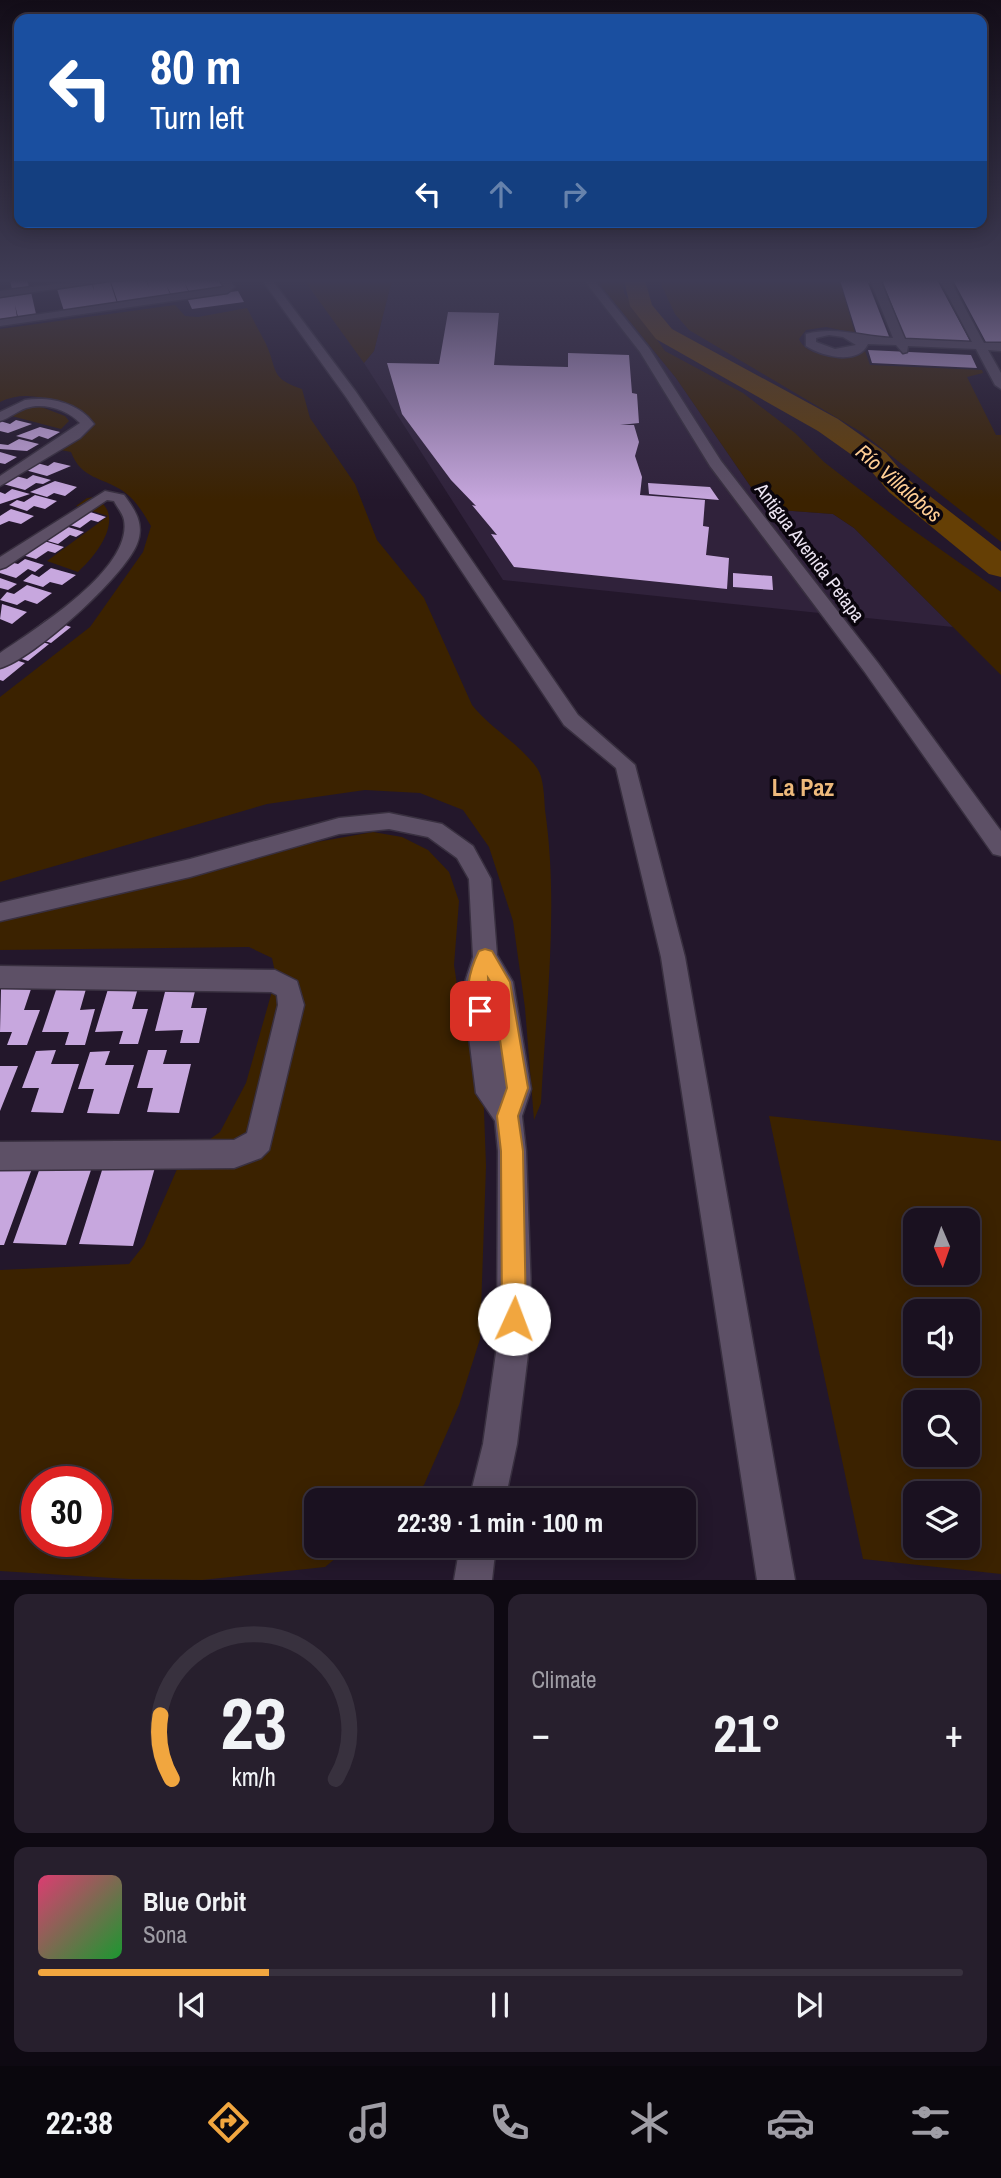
<!DOCTYPE html>
<html lang="en">
<head>
<meta charset="utf-8">
<style>
	body { margin:0; font-family:"Archivo Narrow",sans-serif; background:#271f2d; color:#f1f3f6; height:100vh; display:flex; flex-direction:column; font-size:26px; white-space:nowrap }
	* { box-sizing:border-box; margin:0 }
	p { font-size:23px; color:#9f9da5 }
	.icon { flex:none; width:38px; height:38px; fill:none; stroke:currentColor; stroke-width:2; stroke-linecap:round; stroke-linejoin:round }
	.map { position:relative; height:1580px; overflow:hidden }
	.panel { display:flex; flex-direction:column; gap:14px; padding:14px; background:#0e0912; flex:1 }
	.panel>* { flex:none }
	.banner { position:absolute; left:14px; top:14px; width:973px; height:214px; border-radius:14px; box-shadow:0 4px 18px #0003,0 0 0 2px #38313e; background:#1a4fa0; color:#fff; overflow:hidden }
	.needle { width:46px; rotate:178deg }
	.controls { position:absolute; left:903px; top:1208px; display:grid; gap:14px }
	.controls a { display:grid; place-items:center; width:77px; height:77px; border-radius:14px; background:#1a1120; box-shadow:0 4px 18px #0003,0 0 0 2px #38313e; font-size:35px }
	.speed { position:absolute; left:21px; top:1466px; display:flex; gap:14px; font-size:35px; font-weight:700; text-align:center }
	.speed>* { display:grid; place-content:center; width:91px; height:91px; border-radius:50%; background:#1a1120; box-shadow:0 4px 18px #0003,0 0 0 2px #38313e; line-height:1 }
	.speed .limit { border:10px solid #d22; background:#fff; color:#111 }
	.pin { position:absolute; display:grid; place-items:center; width:60px; height:60px; color:#fff; margin:-30px; border-radius:14px; box-shadow:0 4px 10px #0006 }
	.me { position:absolute; width:77px; margin:-38px; rotate:2deg; stroke-linejoin:round; filter:drop-shadow(0 0 5px #0008) }
	.turn { display:flex; align-items:center; gap:24px; height:147px; padding:0 21px; font-size:32px }
	.turn .icon { width:91px; height:91px; stroke-width:2.5 }
	.turn b { display:block; font-size:49px; line-height:60px }
	.lanes { display:flex; align-items:center; height:66px; padding:0 21px; background:#0003; justify-content:center; gap:35px; direction:ltr }
	.lanes .off { opacity:.35 }
	.big { font-size:52px; font-weight:700; line-height:1.1 }
	.panel .card { flex:1; display:flex; flex-direction:column; justify-content:center; gap:10px; min-width:0; padding:0 24px; border-radius:14px; background:#271f2d }
	.panel .dial { align-items:center; gap:0 }
	.dial svg { height:182px; overflow:visible; fill:none; stroke:#38313e; stroke-width:7; stroke-linecap:round; text-anchor:middle }
	.dial text { fill:#f1f3f6; stroke:none }
	.song { display:flex; align-items:center; gap:21px }
	.cover { width:84px; height:84px; border-radius:10px; background:linear-gradient(135deg,hsl(340 70% 55%),hsl(130 70% 35%)) }
	.played { height:7px; border-radius:4px; background:linear-gradient(90deg,#f1a63f 25%,#38313e 25%) }
	.keys { display:flex; justify-content:space-around; direction:ltr }
	.heat { display:flex; justify-content:space-between; align-items:center; font-size:38px; direction:ltr }
	.panel .tiles { flex:1; display:grid; gap:14px; grid-template-columns:1fr 1fr }
	.card:last-child { grid-column:span 2 }
	.trip { position:absolute; left:304px; top:1488px; width:392px; height:70px; border-radius:14px; background:#1a1120; box-shadow:0 4px 18px #0003,0 0 0 2px #38313e; font-weight:700; line-height:70px; text-align:center }
	.tabs { display:flex; height:112px; justify-content:space-around; align-items:center; background:#0a070d; color:#9f9da5 }
	.tabs .icon { width:49px; height:49px }
	.tabs .active { color:#f1a63f }
	.tabs b { font-size:32px; color:#f1f3f6 }
	.map>svg:first-child { display:block }
</style>
</head>
<body>
<div class="map">
<svg width="1001" height="1580" viewBox="0 0 1001 1580">
	<rect width="100%" height="100%" fill="#23172b"/>
	<path fill="#30223b" d="M392 280H596L676 378 766 509 833 514 854 528 953 627 503 580 364 363 374 351Z"/>
	<path fill="#3b2200" fill-rule="evenodd" d="M304 280H392L374 351 364 363Z
		M596 280H623L624 293 665 351 743 393 795 433 824 462 903 523 1001 592V675L854 528 833 514 766 509 676 378Z
		M659 280 840 282 855 333 826 327 806 330 799 339C807 359 849 360 865 351L870 365 982 370 983 373 967 377 996 435H1001V542L861 432 689 330 675 314Z
		M175 305 185 316 198 317 247 308C253 320 260 332 266 344 278 370 269 378 302 389L310 418 355 484 377 540 424 598 472 705C491 729 519 743 537 768 544 778 544 798 545 810 559 907 546 1005 541 1103L534 1120 525 1008 513 921 489 847 463 810 420 793 365 790 267 804 0 882V697L90 627 143 552 151 526C143 513 136 500 123 491 102 477 81 479 71 452L56 449 89 425 86 414C61 401 27 388 0 402V329Z
		M36 405 65 416 69 421 61 429 4 414Z
		M94 497C128 515 97 555 78 572L47 561 108 516 76 506 87 498Z
		M373 832 402 837 428 850 449 872 459 901 454 965 464 1031 483 1083 486 1166 480 1339 459 1405 424 1485 406 1500H317V1545H352L325 1567 202 1580 129 1579 0 1571V1270L129 1264 144 1245 181 1160 220 1132 246 1083 276 977 272 958 249 947 0 950V913L300 845ZM37 1482H96V1542H37Z
		M769 1116 1001 1141V1574L863 1559ZM915 1220H968V1272H915ZM915 1311H968V1363H915ZM915 1402H968V1454H915ZM915 1493H968V1545H915Z"/>
	<g fill="none" stroke-linecap="round" stroke-linejoin="round">
		<path fill="#653f05" fill-rule="evenodd" d="M624 280H645L652 305 672 329 838 419 886 453 909 480 1001 551V577L989 574 889 492 866 465 818 431 656 339 630 306Z"/>
	</g>
	<path fill="#c7a7de" d="M10 280H27L29 287 12 289Z
		M146 280 149 288 147 280H219L224 288 190 293 184 282 189 293 172 296 166 285 171 296 118 303 111 282Z
		M840 280H870L872 283H868L890 339 858 338Z
		M882 280H937L971 343 906 340Z
		M953 280H1001V345L987 344Z
		M110 282 117 303 64 311 57 289 92 284 94 291 93 284Z
		M238 291 244 302 192 309 187 298Z
		M31 292 36 314 18 317 15 305 17 317 0 319V296Z
		M448 312 499 313 494 365 568 367V353L629 355 632 393 637 394 639 423 620 425H634L639 442 635 456 642 477 640 495 705 500 703 526 709 527 706 555 729 558 727 589 514 567 491 534 497 535 472 505 476 506 451 480 402 414 387 363 439 364Z
		M868 350 971 355 977 368 872 363Z
		M16 420 32 424 8 433 0 431V421L10 424Z
		M40 427 60 432 48 439 39 436 32 440 16 436Z
		M19 439 39 444 27 451 0 449V444L8 445Z
		M0 452 17 457 5 464 0 463Z
		M54 462 71 466 47 476 25 470 37 463 48 466Z
		M33 475 51 480 43 484 36 483 25 490 3 484 16 476 27 479Z
		M55 481 77 487 65 496 54 493 47 497 30 492Z
		M648 483 710 487 719 500 649 494Z
		M12 489 30 494 0 504V492L5 494Z
		M35 495 57 501 45 509 34 506 27 511 9 505 17 500 24 502Z
		M11 509 34 516 21 524 9 521 0 525V516Z
		M87 511 106 517 98 522 91 520 80 528 56 521 69 513 81 516Z
		M65 526 84 532 76 537 70 535 58 544 34 537Z
		M44 541 64 547 55 553 48 551 36 559 12 552 26 543 38 546Z
		M25 559 44 565 35 572 28 569 16 578 0 573V565L6 561 18 564Z
		M51 568 76 575 62 585 50 582 43 587 23 581 32 574 39 577Z
		M733 573 772 576 773 590 733 587Z
		M0 578 17 584 8 590 0 588Z
		M27 585 52 593 37 604 25 600 17 605 0 600 7 592 14 594Z
		M2 604 27 612 12 624 0 619Z
		M47 619 71 627 51 643 26 635Z
		M24 637 49 644 28 661 3 653Z
		M0 655 25 663 3 681 0 680Z
		M196 987 191 1008H207L199 1043H180L183 1030 155 1031 166 988Z
		M138 988 132 1009H148L138 1044H119L123 1031 95 1032 108 989Z
		M1 989H31L24 1010H40L27 1045H7L12 1032H0Z
		M86 989 80 1010 95 1009 85 1045H65L69 1032H42L56 990Z
		M56 1050 51 1064H79L63 1113 31 1112 39 1088H22L36 1051Z
		M148 1050H167L163 1064H191L179 1113 147 1112 153 1088H137Z
		M110 1051 105 1065H134L119 1114 87 1113 94 1089H78L90 1052Z
		M0 1066H18L0 1111Z
		M0 1151 38 1152 4 1245H0Z
		M46 1151 97 1152 66 1245 13 1243Z
		M108 1151 159 1153 133 1246 79 1244Z"/>
	<g fill="none" stroke-linecap="round" stroke-linejoin="round">
		<g stroke="#393040" stroke-width="3">
			<path id="minor" d="M88 280H115L0 297V291Z
				M220 280H230L235 287 227 293 0 326V320L224 287Z
				M262 280H272L356 392 578 715 635 765 685 957 795 1580H757L661 957 616 768 564 725 346 397Z
				M584 280H594L649 348 721 461 878 663 1001 831V856L993 854 864 671 710 466 640 352Z
				M870 280H880L905 339 972 342 940 280H950L984 343H1001V351L988 350 1001 373V389L995 385 976 349 908 346 907 352 903 353 896 345 868 344C858 366 821 356 806 346V334C838 326 861 337 893 338ZM829 335 843 337 856 345 835 349 816 342V338Z
				M25 400C50 396 79 403 94 424L80 438 0 486V476L80 423C68 410 44 402 26 408 17 411 10 418 0 421V412Z
				M105 491 124 495C135 510 145 524 137 544 124 577 33 659 0 668V653C35 629 133 569 124 520 123 514 117 507 114 501L107 500 6 567 0 569V557Z
				M389 813 442 824 473 846 491 879 497 955 513 982 531 1089 522 1116 526 1151 531 1292 529 1346 517 1444 505 1500H469L483 1444 497 1346 498 1151 495 1121 476 1093 469 1037 464 985 473 957 469 879 457 858 428 837 389 829 339 834 190 877 0 921V903L190 859 339 818Z
				M0 966 275 970 297 981 304 1005 269 1150 261 1158 234 1168 0 1170V1142L234 1140 247 1133 278 1005 277 995 271 992 0 988Z
				M460 1545H496L492 1580H454Z"/>
		</g>
		<use href="#minor" fill="#5d5066" fill-rule="evenodd"/>
	</g>
	<linearGradient id="sky" x2="0" y2="1"><stop stop-color="#130d18"/><stop offset="0.56" stop-color="#3f3c55"/><stop offset="1" stop-color="#3f3c55" stop-opacity="0"/></linearGradient>
	<rect width="1001" height="501" fill="url(#sky)"/>
	<path fill="#f1a63f" stroke="#9d6c29" stroke-width="2" d="M485 949 492 951 510 982 528 1088 518 1116 523 1151 526 1319 523 1328 514 1331 506 1328 502 1319 501 1151 497 1116 507 1088 492 984 488 978 489 1011 486 1017 480 1019 473 1017C463 997 469 971 479 951Z"/>
	<g text-anchor="middle" dominant-baseline="central" stroke-width="7" stroke-linejoin="round" paint-order="stroke">
		<g font-size="19" fill="#ece4f2" stroke="#0a050d">
			<text transform="translate(810 552) rotate(53)">Antigua Avenida Petapa</text>
		</g>
		<g font-size="21" font-style="italic" fill="#ffce95" stroke="#0a050d">
			<text transform="translate(899 483) rotate(41)">Río Villalobos</text>
		</g>
		<g font-size="24" font-weight="bold" fill="#edb97b" stroke="#0a050d">
			<text x="803" y="787">La Paz</text>
		</g>
	</g>
</svg>
<div class="controls">
<a><svg class="needle" viewBox="-14 -14 28 28"><path d="M0-13l5 13h-10z" fill="#e53935"/><path d="M0 13l5-13h-10z" fill="#9f9da5"/></svg></a>
<a><svg class="icon" aria-label="sound" viewBox="0 0 24 24"><path d="M4 9h4l5-4v14l-5-4H4zM17 9q2 3 0 6"/></svg></a>
<a><svg class="icon" aria-label="search" viewBox="0 0 24 24"><circle cx="10" cy="10" r="6"/><path d="M15 15l6 6"/></svg></a>
<a><svg class="icon" aria-label="layers" viewBox="0 0 24 24"><path d="M12 4l9 5-9 5-9-5zM3 14l9 5 9-5"/></svg></a>
</div>
<div class="speed"><div class="limit">30</div></div>
<div class="pin" style="left:480px;top:1011px;background:#d93025"><svg class="icon" aria-label="arrive" viewBox="0 0 24 24"><path d="M6 21V4h12l-3 4 3 4H6"/></svg></div>
<svg class="me" style="left:514px;top:1319px" viewBox="-20 -20 40 40"><circle r="19" fill="#fff"/><path d="M0-13L10 11 0 6-10 11z" fill="#f1a63f"/></svg>
<div class="trip">22:39 · 1 min · 100 m</div>
<div class="banner">
<div class="turn"><svg class="icon" aria-label="left" viewBox="0 0 24 24"><path d="M17 20v-9H6M10 6l-5 5 5 5"/></svg><div><b>80 m</b>Turn left</div></div>
<div class="lanes"><svg class="icon" aria-label="left" viewBox="0 0 24 24"><path d="M17 20v-9H6M10 6l-5 5 5 5"/></svg><svg class="icon off" aria-label="ahead" viewBox="0 0 24 24"><path d="M12 20V5M6 11l6-6 6 6"/></svg><svg class="icon off" aria-label="right" viewBox="0 0 24 24"><path d="M7 20v-9h11M14 6l5 5-5 5"/></svg></div>
</div>
</div>
<section class="panel">
<div class="tiles">
<div class="card dial"><svg viewBox="0 0 100 80">
<path d="M14 69A42 42 0 1 1 86 69"/>
<path d="M14 69A42 42 0 0 1 9 41" stroke="#f1a63f"/>
<text x="50" y="56" font-size="32" font-weight="700">23</text>
<text x="50" y="72" font-size="11">km/h</text>
</svg></div>
<div class="card"><p>Climate</p>
<div class="heat"><a>−</a><b class="big">21°</b><a>+</a></div>
</div>
<div class="card">
<div class="song"><i class="cover"></i><div><b>Blue Orbit</b><p>Sona</p></div></div>
<div class="played"></div>
<div class="keys"><svg class="icon" aria-label="previous" viewBox="0 0 24 24"><path d="M18 5L8 12l10 7zM5 5v14"/></svg><svg class="icon" aria-label="pause" viewBox="0 0 24 24"><path d="M8 5v14M16 5v14"/></svg><svg class="icon" aria-label="next" viewBox="0 0 24 24"><path d="M6 5l10 7-10 7zM19 5v14"/></svg></div>
</div>
</div>
</section>
<nav class="tabs">
<b>22:38</b>
<svg class="icon active" aria-label="directions" viewBox="0 0 24 24"><path d="M12 3l9 9-9 9-9-9zM9 14v-3h6M13 9l2 2-2 2"/></svg>
<svg class="icon" aria-label="music" viewBox="0 0 24 24"><path d="M9 18V5l10-2v13"/><circle cx="6" cy="18" r="3"/><circle cx="16" cy="16" r="3"/></svg>
<svg class="icon" aria-label="phone" viewBox="0 0 24 24"><path d="M5 4h4l2 5-3 2q2 4 5 5l2-3 5 2v4C11 20 4 13 5 4z"/></svg>
<svg class="icon" aria-label="climate" viewBox="0 0 24 24"><path d="M12 3v18M4 7l16 10M4 17L20 7"/></svg>
<svg class="icon" aria-label="car" viewBox="0 0 24 24"><path d="M5 17H2v-5l4-1 3-4h7l3 4 3 1v5h-3M9 17h6M6 11h13"/><circle cx="7" cy="17" r="2"/><circle cx="17" cy="17" r="2"/></svg>
<svg class="icon" aria-label="filters" viewBox="0 0 24 24"><path d="M4 7h16M4 17h16"/><circle cx="9" cy="7" r="2"/><circle cx="15" cy="17" r="2"/></svg>
</nav>
</body>
</html>
